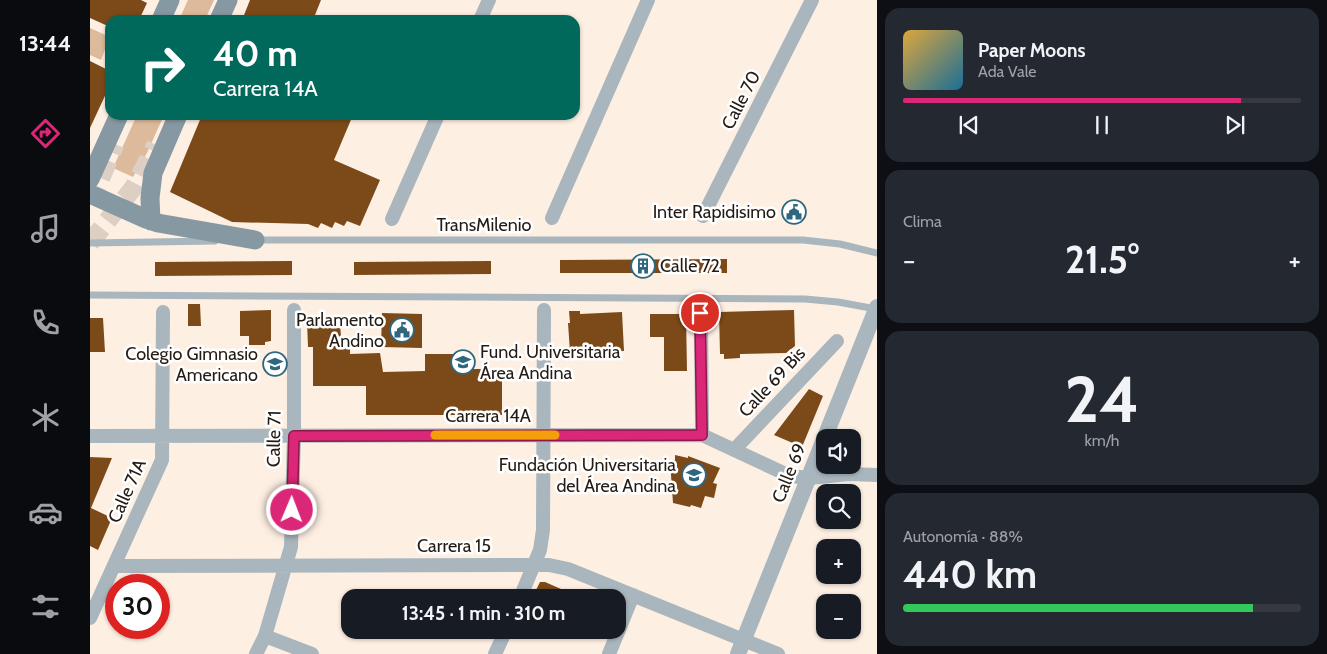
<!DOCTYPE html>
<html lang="es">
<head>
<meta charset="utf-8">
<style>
	body { margin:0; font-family:Cabin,sans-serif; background:#242831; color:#f1f3f6; height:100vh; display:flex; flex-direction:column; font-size:19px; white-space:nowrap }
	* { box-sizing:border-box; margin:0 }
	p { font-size:16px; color:#9ea1a6 }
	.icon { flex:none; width:28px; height:28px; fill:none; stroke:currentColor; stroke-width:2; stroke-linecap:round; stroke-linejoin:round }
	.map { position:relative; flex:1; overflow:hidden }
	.panel { display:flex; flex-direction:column; gap:8px; padding:8px; background:#0d0f14; width:450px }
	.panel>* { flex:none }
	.guide { position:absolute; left:15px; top:15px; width:475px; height:105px; border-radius:15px; box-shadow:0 1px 4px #0004; background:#00695c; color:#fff; overflow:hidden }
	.controls { position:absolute; left:726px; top:429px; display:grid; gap:10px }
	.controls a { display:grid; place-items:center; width:45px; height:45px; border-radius:10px; background:#171b24; box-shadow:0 1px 4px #0004; font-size:25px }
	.speed { position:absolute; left:15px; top:574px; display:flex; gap:10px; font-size:25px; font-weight:700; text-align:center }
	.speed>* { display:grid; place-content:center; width:65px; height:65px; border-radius:50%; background:#171b24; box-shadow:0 1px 4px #0004; line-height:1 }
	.speed .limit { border:8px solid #d22; background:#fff; color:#111 }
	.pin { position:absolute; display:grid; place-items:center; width:42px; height:42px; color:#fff; margin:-21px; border:2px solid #fff; border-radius:50%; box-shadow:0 1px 5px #0007 }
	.me { position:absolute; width:55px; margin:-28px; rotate:1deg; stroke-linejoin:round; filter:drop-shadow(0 0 4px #0008) }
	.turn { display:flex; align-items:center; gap:18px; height:105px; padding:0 25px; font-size:22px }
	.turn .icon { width:65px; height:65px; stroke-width:2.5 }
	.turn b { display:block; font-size:35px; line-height:42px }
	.big { font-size:38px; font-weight:700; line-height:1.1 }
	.panel .card { flex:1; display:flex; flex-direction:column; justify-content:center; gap:8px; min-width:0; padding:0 18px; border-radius:15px; background:#242831 }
	.panel .dial { align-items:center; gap:0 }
	.dial b { font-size:65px; line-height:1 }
	.song { display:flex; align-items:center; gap:15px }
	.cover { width:60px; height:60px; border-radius:8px; background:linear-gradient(135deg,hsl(40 70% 55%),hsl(200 70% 35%)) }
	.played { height:5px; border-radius:2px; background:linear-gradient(90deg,#db2777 85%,#363941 85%) }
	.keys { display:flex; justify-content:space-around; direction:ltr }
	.heat { display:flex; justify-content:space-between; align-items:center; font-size:28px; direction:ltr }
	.charge { height:8px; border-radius:4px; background:linear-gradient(90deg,#34c759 88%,#363941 0) }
	.trip { position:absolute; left:251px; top:589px; width:285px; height:50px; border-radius:15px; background:#171b24; box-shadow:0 1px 4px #0004; font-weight:700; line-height:50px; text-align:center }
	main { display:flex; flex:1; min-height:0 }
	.menu { display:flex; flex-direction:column; width:90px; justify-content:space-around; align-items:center; background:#090b0e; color:#9ea1a6 }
	.menu .icon { width:35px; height:35px }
	.menu .active { color:#db2777 }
	.menu b { font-size:22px; color:#f1f3f6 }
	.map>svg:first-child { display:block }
</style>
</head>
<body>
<main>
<nav class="menu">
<b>13:44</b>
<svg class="icon active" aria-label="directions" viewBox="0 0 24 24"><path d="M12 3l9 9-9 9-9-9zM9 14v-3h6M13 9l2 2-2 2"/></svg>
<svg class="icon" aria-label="music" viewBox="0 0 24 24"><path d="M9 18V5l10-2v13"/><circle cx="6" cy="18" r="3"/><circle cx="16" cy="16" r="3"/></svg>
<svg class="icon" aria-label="phone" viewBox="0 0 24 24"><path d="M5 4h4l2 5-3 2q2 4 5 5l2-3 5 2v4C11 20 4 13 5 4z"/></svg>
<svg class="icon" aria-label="climate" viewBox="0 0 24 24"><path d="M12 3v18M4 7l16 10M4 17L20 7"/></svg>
<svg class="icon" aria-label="car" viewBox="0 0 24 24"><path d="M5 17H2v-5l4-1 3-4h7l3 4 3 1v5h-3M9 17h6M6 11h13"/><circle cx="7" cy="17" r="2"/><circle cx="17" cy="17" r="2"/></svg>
<svg class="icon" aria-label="filters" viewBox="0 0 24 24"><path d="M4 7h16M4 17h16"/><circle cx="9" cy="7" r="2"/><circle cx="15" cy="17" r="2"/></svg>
</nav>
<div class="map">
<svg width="787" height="654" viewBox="0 0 787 654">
	<rect width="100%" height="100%" fill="#feefe3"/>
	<path fill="#deba9c" d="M98 0H124L115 20H89Z
		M0 28 20 37 11 60 0 55Z
		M47 115H74L57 153 43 177 23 168Z"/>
	<path fill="#7c4a19" d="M0 0H51L57 3 49 20H20V27L0 18Z
		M160 0H231L223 20H152Z
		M0 61 20 71V85L0 128Z
		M112 115H263L244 160 290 180 270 226 257 221 254 226 245 222 242 228 231 223 228 228 218 224 142 222 80 192Z
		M637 259V273H470V260Z
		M202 261V275L65 276V262Z
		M401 261V274L264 275V262Z
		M98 304H110L111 326H98Z
		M181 310V341L175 342V345H159V336H150V311Z
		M704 310 705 346 696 353 650 354V358L634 359V354H630L629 312Z
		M479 311H490V314L532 312 534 351 498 353V351L480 352 478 323H480Z
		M292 313 332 314V348L291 347Z
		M560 314H596L597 371H574V337H560Z
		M0 318H13L15 352H0Z
		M217 321 250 323 251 337H260V354L290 353 293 372 335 371V354H372V369H412V415H276V386H223V347H218Z
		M719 389 733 396 712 447 684 435Z
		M585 455 598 458V456L630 468 623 483 627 484 624 498 615 496 611 508 601 505 600 507 583 503 580 461 585 460Z
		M0 457 22 458 1 508 22 518 8 550 0 546Z
		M450 582H455L471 589 467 598H442Z"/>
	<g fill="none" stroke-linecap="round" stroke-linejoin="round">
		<path stroke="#ddcfc4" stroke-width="19" stroke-dasharray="19 9" stroke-linecap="butt" d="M0 204 25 144
			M0 243 44 187 66 145"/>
		<path stroke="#a9b6bd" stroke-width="7" d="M166 240H713L750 244 787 253
			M0 243 125 241
			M0 295 715 299 748 302 786 309"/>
		<path stroke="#a9b6bd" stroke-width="14" d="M390 20 399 0
			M613 216 722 0
			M462 218 558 0
			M302 219 348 115
			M611 313 612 435
			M0 436 612 435 700 476 719 478 759 474 787 475
			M644 450 747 341
			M24 566 459 565 478 569 688 654
			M430 598 450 550 453 530 454 310
			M0 618 72 460 73 312
			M175 636 222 654
			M166 654 175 636 201 547 204 435V310
			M405 654 416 630
			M519 654 543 595"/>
		<path stroke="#a9b6bd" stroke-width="16" d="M648 654 787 307"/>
		<path stroke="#8699a2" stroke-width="19" d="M71 20 80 0
			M129 20 138 0
			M0 179 29 115
			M0 194 56 219 68 223 165 240
			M61 221 60 198 63 173 88 115"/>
	</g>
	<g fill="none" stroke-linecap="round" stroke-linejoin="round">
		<g stroke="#8e194d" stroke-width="12">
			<path id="route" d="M202 510 204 436 612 435 610 313"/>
		</g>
		<use href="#route" stroke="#db2777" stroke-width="9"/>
		<path stroke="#f59e0b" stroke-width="9" d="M345 435H465"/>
	</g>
	<defs>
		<g id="civic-ring" transform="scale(1.25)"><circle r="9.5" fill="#fff" stroke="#2f6781" stroke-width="1.5"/><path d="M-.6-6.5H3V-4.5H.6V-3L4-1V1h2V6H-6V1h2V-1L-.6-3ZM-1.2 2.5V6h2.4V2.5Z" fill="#2f6781"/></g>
		<g id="building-ring" transform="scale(1.25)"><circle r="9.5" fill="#fff" stroke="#2f6781" stroke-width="1.5"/><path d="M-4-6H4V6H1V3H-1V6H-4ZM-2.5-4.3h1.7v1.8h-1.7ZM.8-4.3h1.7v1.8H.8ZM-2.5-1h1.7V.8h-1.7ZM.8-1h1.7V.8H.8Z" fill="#2f6781"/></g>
		<g id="university-ring" transform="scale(1.25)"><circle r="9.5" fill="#fff" stroke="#2f6781" stroke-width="1.5"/><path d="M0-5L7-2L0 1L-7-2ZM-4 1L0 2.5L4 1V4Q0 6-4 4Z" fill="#2f6781"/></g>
		<g id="school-ring" transform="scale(1.25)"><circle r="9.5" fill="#fff" stroke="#2f6781" stroke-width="1.5"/><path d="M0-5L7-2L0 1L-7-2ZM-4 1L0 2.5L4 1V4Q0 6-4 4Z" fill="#2f6781"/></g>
	</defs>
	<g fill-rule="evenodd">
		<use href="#civic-ring" x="704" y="212"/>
		<use href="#building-ring" x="553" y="266"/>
		<use href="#civic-ring" x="312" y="330"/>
		<use href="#university-ring" x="373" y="362"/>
		<use href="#school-ring" x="185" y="364"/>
		<use href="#university-ring" x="604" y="475"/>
	</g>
	<g text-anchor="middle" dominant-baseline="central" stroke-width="5" stroke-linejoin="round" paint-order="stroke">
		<g font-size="18" fill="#241b14" stroke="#fff">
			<text transform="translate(651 100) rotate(-63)">Calle 70</text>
			<text x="394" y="225">TransMilenio</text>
			<text transform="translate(682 382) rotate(-47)">Calle 69 Bis</text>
			<text x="398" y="416">Carrera 14A</text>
			<text transform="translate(184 439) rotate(-89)">Calle 71</text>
			<text transform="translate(699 473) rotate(-68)">Calle 69</text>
			<text transform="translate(37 491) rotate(-66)">Calle 71A</text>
			<text x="364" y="546">Carrera 15</text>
		</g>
		<g font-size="18" fill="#241b14" stroke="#fff" text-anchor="end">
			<text x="686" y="212">Inter Rapidisimo</text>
			<text x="570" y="266" text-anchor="start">Calle 72</text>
			<text x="294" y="320">Parlamento<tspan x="294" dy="21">Andino</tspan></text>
			<text x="390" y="352" text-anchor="start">Fund. Universitaria<tspan x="390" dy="21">Área Andina</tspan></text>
			<text x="168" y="354">Colegio Gimnasio<tspan x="168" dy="21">Americano</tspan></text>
			<text x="586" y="465">Fundación Universitaria<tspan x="586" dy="21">del Área Andina</tspan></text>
		</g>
	</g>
</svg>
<div class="controls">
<a><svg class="icon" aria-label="sound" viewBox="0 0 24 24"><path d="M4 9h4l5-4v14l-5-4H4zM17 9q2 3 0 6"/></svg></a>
<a><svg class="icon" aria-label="search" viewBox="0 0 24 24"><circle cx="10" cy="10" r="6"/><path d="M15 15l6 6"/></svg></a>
<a>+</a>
<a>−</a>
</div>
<div class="speed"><div class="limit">30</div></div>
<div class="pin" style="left:610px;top:313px;background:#d93025"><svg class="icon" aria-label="arrive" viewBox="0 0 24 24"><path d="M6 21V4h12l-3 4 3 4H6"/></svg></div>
<svg class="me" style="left:202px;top:510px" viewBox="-20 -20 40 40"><circle r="17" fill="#db2777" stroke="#fff" stroke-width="3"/><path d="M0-11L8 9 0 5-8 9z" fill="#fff"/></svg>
<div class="trip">13:45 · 1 min · 310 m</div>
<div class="guide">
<div class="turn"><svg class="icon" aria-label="right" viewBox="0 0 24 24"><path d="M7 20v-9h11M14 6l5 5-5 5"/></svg><div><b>40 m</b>Carrera 14A</div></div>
</div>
</div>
<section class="panel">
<div class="card">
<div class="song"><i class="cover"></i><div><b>Paper Moons</b><p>Ada Vale</p></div></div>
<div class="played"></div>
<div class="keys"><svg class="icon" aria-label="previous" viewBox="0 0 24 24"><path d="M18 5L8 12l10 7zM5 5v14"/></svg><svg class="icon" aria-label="pause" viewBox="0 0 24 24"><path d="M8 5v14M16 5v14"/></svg><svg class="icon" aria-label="next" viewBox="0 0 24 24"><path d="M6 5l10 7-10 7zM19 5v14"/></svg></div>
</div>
<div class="card"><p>Clima</p>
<div class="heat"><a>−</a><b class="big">21.5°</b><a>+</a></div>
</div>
<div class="card dial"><b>24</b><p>km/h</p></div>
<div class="card"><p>Autonomía · 88%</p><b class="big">440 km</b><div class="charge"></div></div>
</section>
</main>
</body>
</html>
